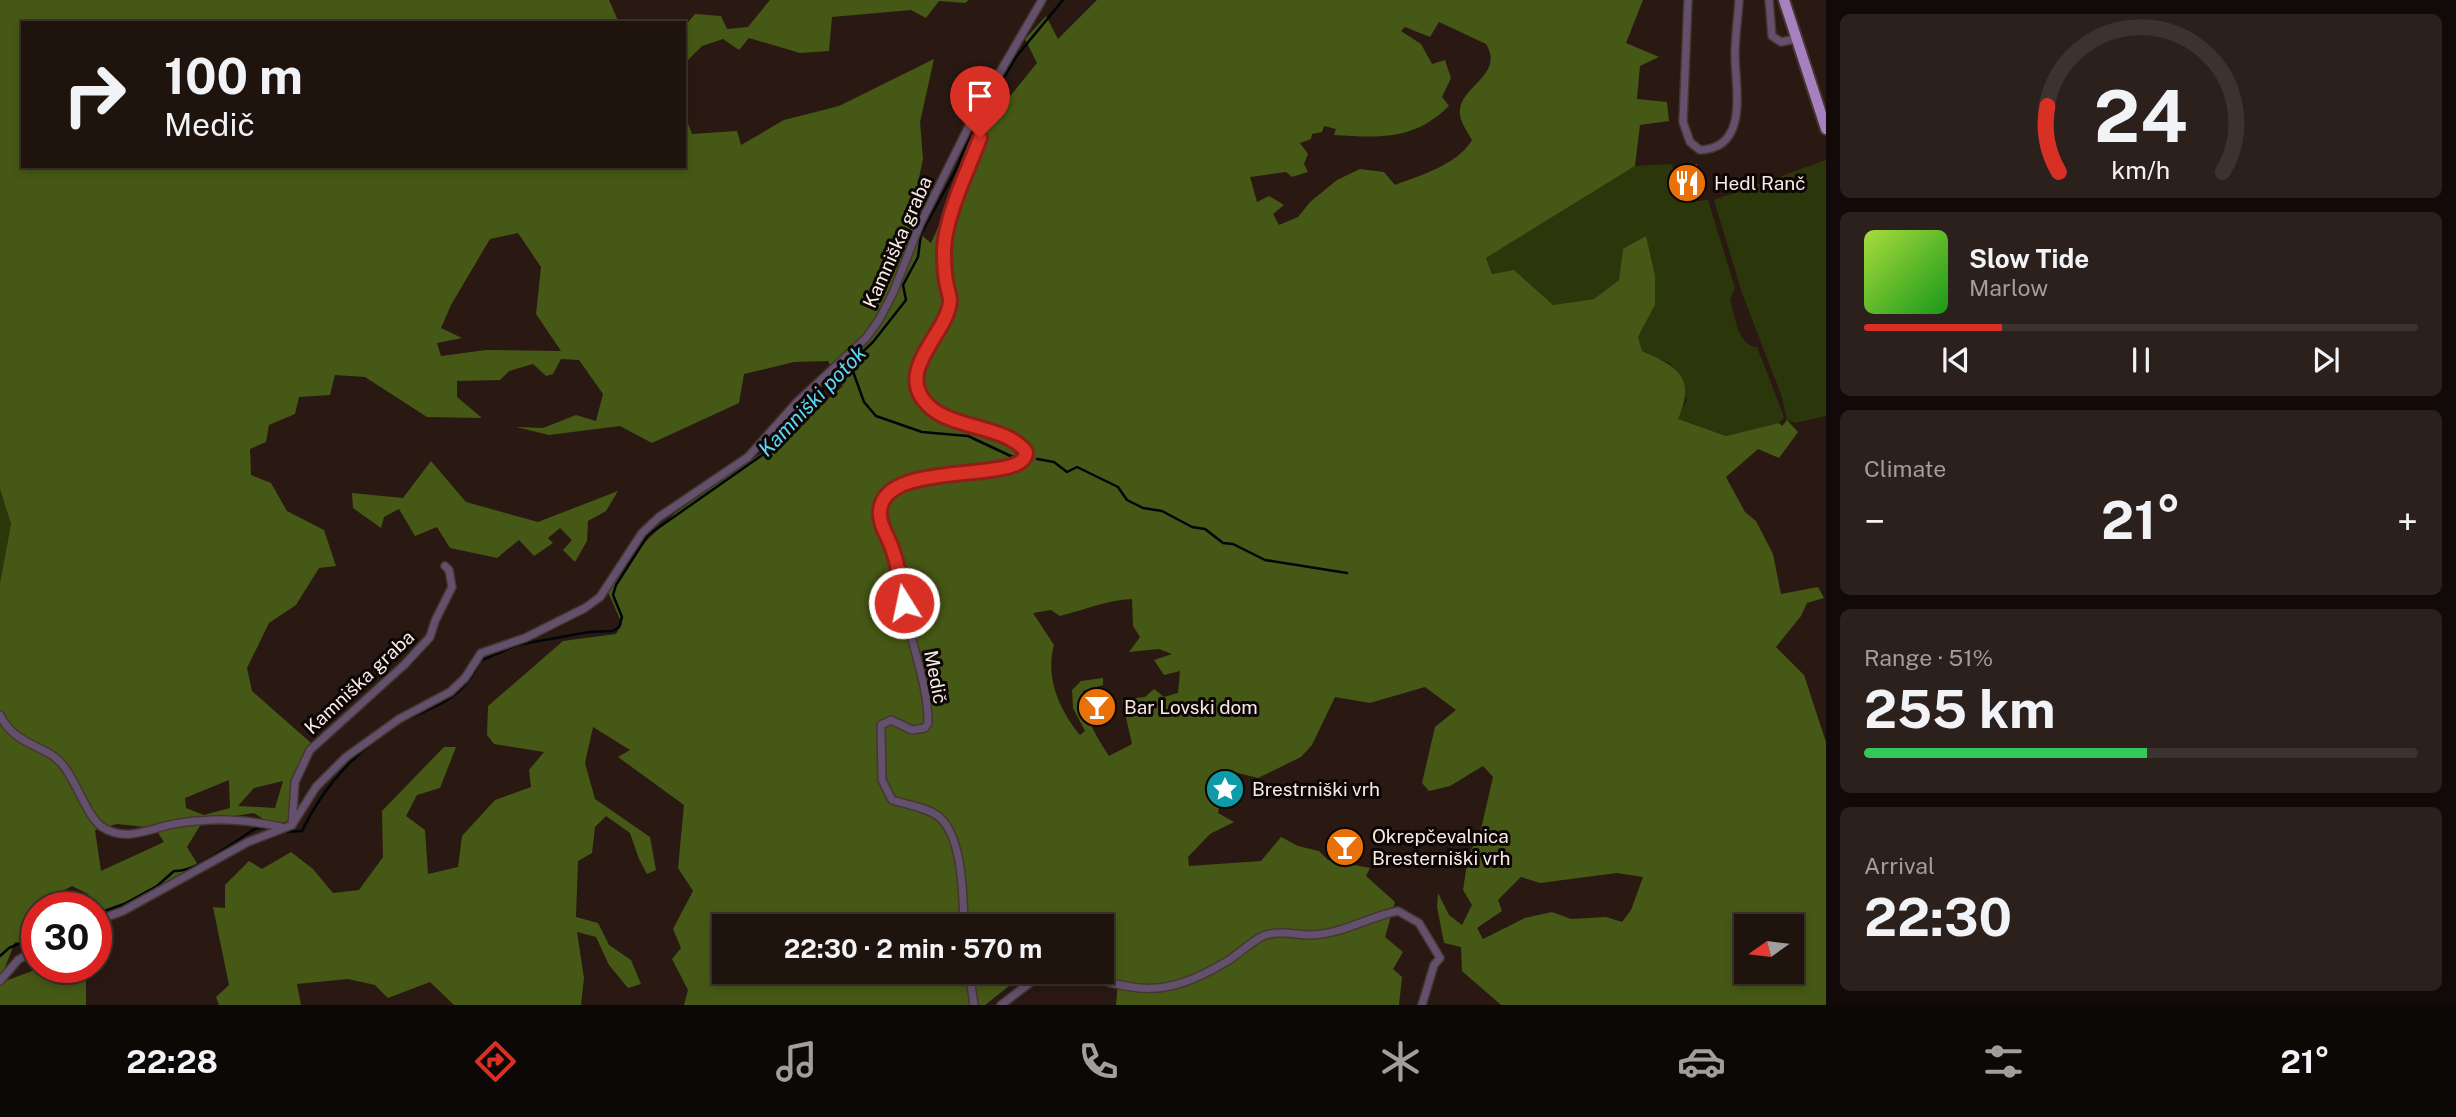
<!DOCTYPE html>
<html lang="en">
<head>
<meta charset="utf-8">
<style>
	body { margin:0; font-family:"Public Sans",sans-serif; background:#2c201c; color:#f1f3f6; height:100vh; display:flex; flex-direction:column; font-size:26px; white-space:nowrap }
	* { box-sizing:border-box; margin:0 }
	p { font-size:23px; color:#a19e9e }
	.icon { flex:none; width:38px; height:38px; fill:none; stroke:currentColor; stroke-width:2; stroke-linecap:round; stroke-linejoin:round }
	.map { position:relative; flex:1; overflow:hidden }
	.panel { display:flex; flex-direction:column; gap:14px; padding:14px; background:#110a08; width:630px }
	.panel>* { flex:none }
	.hud { position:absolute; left:21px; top:21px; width:665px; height:147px; border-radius:0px; box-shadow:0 4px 10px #0003,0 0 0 2px #3c322e; background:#1f130e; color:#f1f3f6; overflow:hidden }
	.needle { width:46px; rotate:256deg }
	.fabs { position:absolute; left:1734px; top:914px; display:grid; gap:14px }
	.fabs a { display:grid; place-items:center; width:70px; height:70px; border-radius:0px; background:#1f130e; box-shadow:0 4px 10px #0003,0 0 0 2px #3c322e; font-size:35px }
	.speed { position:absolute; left:21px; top:892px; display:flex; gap:14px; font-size:35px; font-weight:700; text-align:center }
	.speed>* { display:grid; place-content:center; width:91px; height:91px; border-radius:50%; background:#1f130e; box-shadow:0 4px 10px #0003,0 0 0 2px #3c322e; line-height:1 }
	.speed .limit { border:10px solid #d22; background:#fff; color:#111 }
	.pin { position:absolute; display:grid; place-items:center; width:60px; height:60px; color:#fff; margin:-72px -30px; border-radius:50% 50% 50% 0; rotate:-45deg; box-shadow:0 0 7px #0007 }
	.pin .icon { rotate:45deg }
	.me { position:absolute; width:77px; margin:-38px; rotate:350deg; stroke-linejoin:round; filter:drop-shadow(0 0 5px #0008) }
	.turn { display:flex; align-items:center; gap:24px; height:147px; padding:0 28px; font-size:32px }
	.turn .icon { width:91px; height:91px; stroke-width:2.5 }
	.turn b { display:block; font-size:49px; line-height:60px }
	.big { font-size:52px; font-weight:700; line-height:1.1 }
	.panel .tile { flex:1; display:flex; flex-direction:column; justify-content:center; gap:10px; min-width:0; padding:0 24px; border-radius:10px; background:#2c201c }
	.panel .dial { align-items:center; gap:0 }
	.dial svg { height:182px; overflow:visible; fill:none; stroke:#3c322e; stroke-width:7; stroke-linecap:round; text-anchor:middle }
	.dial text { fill:#f1f3f6; stroke:none }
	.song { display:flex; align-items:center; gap:21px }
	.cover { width:84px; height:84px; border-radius:10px; background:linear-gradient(135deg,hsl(80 70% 55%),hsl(120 70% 35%)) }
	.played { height:7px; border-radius:4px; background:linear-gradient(90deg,#d93025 25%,#3c322e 25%) }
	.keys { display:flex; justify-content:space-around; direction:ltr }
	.heat { display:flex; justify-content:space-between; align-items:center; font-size:38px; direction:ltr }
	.charge { height:10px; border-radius:5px; background:linear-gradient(90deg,#34c759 51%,#3c322e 0) }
	.trip { position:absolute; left:712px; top:914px; width:402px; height:70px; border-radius:0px; background:#1f130e; box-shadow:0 4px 10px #0003,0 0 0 2px #3c322e; font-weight:700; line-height:70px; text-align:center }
	.tab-bar { display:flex; height:112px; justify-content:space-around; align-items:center; background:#0c0806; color:#a19e9e }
	.tab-bar .icon { width:49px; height:49px }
	.tab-bar .active { color:#d93025 }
	.tab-bar b { font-size:32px; color:#f1f3f6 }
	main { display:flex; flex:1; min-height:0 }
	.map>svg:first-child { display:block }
</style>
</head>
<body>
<main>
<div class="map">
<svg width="1826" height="1005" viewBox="0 0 1826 1005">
	<rect width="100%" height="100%" fill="#291912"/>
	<path fill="#2b370a" d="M1826 160V416L1795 423 1787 420 1782 397 1742 293 1714 200Z
		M1672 164 1681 197 1686 202 1708 200 1735 288 1730 300C1735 315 1738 347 1757 347L1784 417 1779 423 1726 436 1677 419 1687 400 1671 364 1642 351 1638 337 1655 305 1623 249 1619 280 1594 299 1552 305 1514 270 1492 274 1486 258 1635 166Z
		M0 489 11 524 0 583Z"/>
	<path fill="#465815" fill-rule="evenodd" d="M0 0H609L619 23H23V166H684V113L692 134 737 131 741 145 784 120 839 106 934 59 920 122 923 159 909 225 931 243 956 187 998 111 1037 63 1025 39 1046 16 1058 39 1097 0H1643L1626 43 1659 57 1640 66 1637 99 1667 102 1669 121 1640 125 1635 166 1486 258 1492 274 1514 270 1553 305 1594 299 1619 280 1623 249 1646 236 1655 276V305L1638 337 1642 351C1679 367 1696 378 1678 419L1726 436 1779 423 1782 426 1787 420 1798 432 1779 458 1758 449 1726 477 1745 512 1756 521 1773 554 1781 594 1818 587 1824 598 1807 603 1801 616 1776 647 1804 675 1826 742V1005H1501L1462 971 1461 947 1444 943 1437 907 1438 893 1449 915 1462 925 1472 905 1463 890 1468 857 1481 829 1493 777 1483 766 1450 786 1429 791 1422 783 1435 727 1456 710 1425 687 1370 703 1335 697 1312 745 1301 757 1258 778 1238 773 1220 802 1218 813 1234 822 1210 834 1188 857 1189 866 1261 861 1281 837 1298 846 1319 851 1328 860 1370 868 1366 876 1395 902 1385 937 1403 952 1393 969 1402 977 1399 1005H1116L1118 981 1103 961 1102 926H724V971H1028L985 1005H684L688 990 672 959 681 948 673 929 693 891 678 868 684 805 618 757 630 750 593 727 585 763 595 799 650 837 656 870 647 874 639 859 630 833 606 816 595 827 592 853 578 861 576 917 598 923 609 945 631 960 641 984 628 988 609 965 596 937 577 932 584 978 581 1005H454L430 982 388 998 375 985 348 979 297 984 301 1005H219L216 997 229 985 213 907 225 908V885L249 861 262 869 291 852 313 869 333 893 359 890 383 857 382 811 444 747H456L440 788 417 795 406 816 425 830 428 874 458 867 462 836 495 800 531 787 529 770 544 752 494 744 487 735 488 706 563 641 616 634 622 624 608 592 644 543 675 513 776 443 843 386 828 361 794 362 744 374 739 403 652 443 620 426 549 435 516 427 543 428 576 415 596 421 603 394 579 360 561 359 553 374 546 376 533 364 509 371 500 380 457 381V397L482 418 427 417 365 377 335 375 330 395 299 397 295 414 269 425 266 442 250 449 251 475 271 483 287 511 324 530 336 566 319 568 296 605 269 623 247 668 252 691 311 743 294 773 297 801 289 821 272 825 254 813 203 821 187 847 198 865 140 899 96 914V908H91L88 894 72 886 36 905 31 931 37 937V947L15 942 0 980V583L11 524 0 489ZM1439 22 1486 44C1506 76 1456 87 1460 115 1461 123 1468 133 1472 140 1457 165 1421 175 1395 185L1384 172 1360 169 1337 180 1310 202 1298 217 1279 225 1273 214 1284 205 1269 196 1257 202 1250 177 1286 172 1292 177 1308 172 1304 164 1308 154 1300 143 1311 139 1312 134 1322 132 1324 126 1336 129 1334 135C1382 138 1414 140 1449 106L1442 97 1451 78 1445 60 1432 64 1421 44 1401 31 1405 27 1430 37ZM518 233 541 267 536 314 561 351 486 350 441 356 437 343 462 338 441 328 451 305 490 239ZM1132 599 1133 626 1140 637 1129 652 1159 649 1172 654 1154 660 1164 675 1180 671 1178 693 1164 697 1154 689 1145 697 1122 700 1132 744 1109 756C1095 734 1084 717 1083 691L1103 685V678L1081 681 1072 690 1073 708 1085 731 1080 735C1059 710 1045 677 1054 645L1033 613 1051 610 1060 616C1084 610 1107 600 1132 599ZM229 780 230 808 204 815 186 808 185 798ZM283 781 275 808 238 806 254 788ZM117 824 155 828 164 842 101 871 95 830ZM1617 873 1643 877 1631 910 1622 922 1606 917 1571 919 1552 912 1525 918 1483 939 1477 928 1502 911 1498 900 1521 877 1540 883ZM1746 926H1792V971H1746Z
		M770 0H969L965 3 939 1 926 18 911 10 832 17 829 51 800 53 749 38 739 50 723 39 702 46 684 64V27L695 14 721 16 727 29 748 27Z
		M431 461 466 502 538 522 618 491 606 511 588 521 587 541 575 562 563 550 572 540 560 528 548 538 553 543 534 556 519 540 497 558 450 548 437 527 415 536 399 509 384 517 381 528 353 508 352 493 403 498Z
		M40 968H78L86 979V1005H0V983Z"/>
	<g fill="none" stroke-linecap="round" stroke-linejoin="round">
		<path stroke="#00060a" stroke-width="2.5" d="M850 363 864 402 876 416 922 432 968 436 1015 458
			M1037 459 1054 462 1067 472 1077 467 1118 487 1127 500 1143 508 1162 511 1192 527 1205 529 1223 543 1233 544 1265 560 1347 573
			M397 724C433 706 462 702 480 661L517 645 589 632 613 631 619 627 622 617 613 595 616 585 648 535 765 453 780 430 873 342 906 300 903 285 918 257 921 234 957 168 966 144 1016 57 1063 0
			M280 832 302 831C320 794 342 767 374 741
			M96 914 124 904 157 886 174 871C192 873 222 850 238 840 253 831 254 824 273 830
			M0 956 9 948 37 936"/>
	</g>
	<path fill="#372c1d" stroke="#564b3a" stroke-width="2" d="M1696 165 1699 175 1693 177 1696 189 1682 190 1676 171Z"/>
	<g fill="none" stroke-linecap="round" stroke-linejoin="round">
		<g stroke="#463630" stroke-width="10">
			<path id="street" d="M1688 0 1683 122 1690 142 1700 150C1750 148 1735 87 1735 55 1735 37 1738 18 1739 0
				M1769 0 1772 36 1781 42 1795 39
				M0 715C16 747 45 744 62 764 76 780 86 815 102 827 128 844 153 826 180 823 190 821 201 821 212 820 236 819 257 822 281 827
				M292 825 295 782 310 750 404 665 430 637 435 621 452 587 449 570 445 566
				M96 921 123 911 248 842 292 825 316 787 346 757 399 719 450 692 465 678 481 653 525 638 585 608 600 597 642 533 659 517 748 457 796 403 866 338 879 320 893 293 920 224 971 122 1042 0
				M964 926C963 897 963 835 938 816 926 807 907 805 892 800L882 780 881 725 891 720 912 730 925 728 928 723C928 688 916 658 908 624 903 603 902 581 896 561 892 547 883 535 880 521 879 514 880 507 883 500 899 463 1010 483 1026 457L1025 452C1007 427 954 429 930 407 891 372 948 335 950 301 950 296 948 291 947 286 944 275 944 260 944 249 946 214 968 170 980 138V130L971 122
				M969 971 974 1005
				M1071 971C1136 991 1161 1000 1224 963 1237 956 1250 942 1263 936 1278 930 1296 935 1311 935 1342 934 1368 917 1398 911L1419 923 1440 958 1434 965 1422 1005
				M0 981 18 960 37 949
				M1001 1005 1040 975 1048 971"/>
		</g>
		<g stroke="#463630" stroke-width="14">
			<path id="primary" d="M1784 0 1826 129"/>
		</g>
		<use href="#street" stroke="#62506d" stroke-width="7"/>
		<use href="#primary" stroke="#a781bf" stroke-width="10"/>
	</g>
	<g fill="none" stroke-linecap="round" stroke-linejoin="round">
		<g stroke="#8d1f18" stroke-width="18">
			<path id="route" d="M904 603C901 586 899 568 893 551 889 537 879 526 880 511 884 457 1026 486 1026 452 1008 426 954 429 930 407 891 372 948 334 950 301 950 296 948 291 947 286 944 274 944 260 944 249 946 214 968 170 980 138"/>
		</g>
		<use href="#route" stroke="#d93025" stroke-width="12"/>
	</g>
	<defs>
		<g id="restaurant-disc" transform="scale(2.0125)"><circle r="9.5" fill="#e8710a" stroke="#0d0604"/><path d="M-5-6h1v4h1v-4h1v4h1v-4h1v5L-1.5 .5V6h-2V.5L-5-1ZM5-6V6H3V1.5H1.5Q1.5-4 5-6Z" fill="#fff"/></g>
		<g id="bar-disc" transform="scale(2.0125)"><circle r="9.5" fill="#e8710a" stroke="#0d0604"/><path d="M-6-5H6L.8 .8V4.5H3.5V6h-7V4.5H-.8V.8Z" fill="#fff"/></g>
		<g id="sight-disc" transform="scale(2.0125)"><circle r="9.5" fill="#0f9aa8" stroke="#0d0604"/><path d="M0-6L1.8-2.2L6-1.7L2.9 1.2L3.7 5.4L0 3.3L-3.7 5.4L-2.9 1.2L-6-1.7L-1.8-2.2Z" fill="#fff"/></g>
	</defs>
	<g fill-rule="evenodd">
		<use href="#restaurant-disc" x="1687" y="183"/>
		<use href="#bar-disc" x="1097" y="707"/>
		<use href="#sight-disc" x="1225" y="789"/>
		<use href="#bar-disc" x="1345" y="847"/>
	</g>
	<g text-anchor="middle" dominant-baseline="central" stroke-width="6" stroke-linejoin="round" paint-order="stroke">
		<g font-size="19" fill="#f7ebe6" stroke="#0d0604" text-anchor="start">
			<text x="1714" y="183">Hedl Ranč</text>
			<text x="1124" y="707">Bar Lovski dom</text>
			<text x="1252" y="789">Brestrniški vrh</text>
			<text x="1372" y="836">Okrepčevalnica<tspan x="1372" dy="22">Bresterniški vrh</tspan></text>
		</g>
		<g font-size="19" fill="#f7ebe6" stroke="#0d0604">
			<text transform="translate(897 242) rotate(-66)">Kamniška graba</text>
			<text transform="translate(936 677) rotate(79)">Medič</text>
			<text transform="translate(359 682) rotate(-43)">Kamniška graba</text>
		</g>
		<g font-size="21" font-style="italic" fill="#5dd7f9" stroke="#0d0604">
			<text transform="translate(812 401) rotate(-46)">Kamniški potok</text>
		</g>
	</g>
</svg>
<div class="fabs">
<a><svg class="needle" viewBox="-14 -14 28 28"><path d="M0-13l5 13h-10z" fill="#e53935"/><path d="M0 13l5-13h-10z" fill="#a19e9e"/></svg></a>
</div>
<div class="speed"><div class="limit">30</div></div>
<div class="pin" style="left:980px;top:138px;background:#d93025"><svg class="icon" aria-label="arrive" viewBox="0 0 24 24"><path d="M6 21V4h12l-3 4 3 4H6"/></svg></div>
<svg class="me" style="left:904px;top:603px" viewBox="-20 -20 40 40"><circle r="17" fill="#d93025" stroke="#fff" stroke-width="3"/><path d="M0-11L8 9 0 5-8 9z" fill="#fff"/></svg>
<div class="trip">22:30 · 2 min · 570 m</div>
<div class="hud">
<div class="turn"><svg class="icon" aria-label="right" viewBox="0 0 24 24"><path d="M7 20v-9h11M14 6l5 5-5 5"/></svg><div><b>100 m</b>Medič</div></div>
</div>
</div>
<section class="panel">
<div class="tile dial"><svg viewBox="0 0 100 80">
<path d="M14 69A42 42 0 1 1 86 69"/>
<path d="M14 69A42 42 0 0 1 9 40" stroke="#d93025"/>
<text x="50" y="56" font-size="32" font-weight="700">24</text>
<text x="50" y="72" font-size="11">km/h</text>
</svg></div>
<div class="tile">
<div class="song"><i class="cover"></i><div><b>Slow Tide</b><p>Marlow</p></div></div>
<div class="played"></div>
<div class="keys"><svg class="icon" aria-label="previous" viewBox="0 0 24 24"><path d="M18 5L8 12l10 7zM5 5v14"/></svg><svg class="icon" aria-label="pause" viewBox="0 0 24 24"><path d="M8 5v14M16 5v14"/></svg><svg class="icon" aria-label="next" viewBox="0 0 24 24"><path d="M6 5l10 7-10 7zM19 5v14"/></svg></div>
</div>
<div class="tile"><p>Climate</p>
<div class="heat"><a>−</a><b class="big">21°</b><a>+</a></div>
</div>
<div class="tile"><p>Range · 51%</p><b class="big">255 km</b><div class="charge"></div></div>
<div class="tile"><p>Arrival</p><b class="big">22:30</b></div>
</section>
</main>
<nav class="tab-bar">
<b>22:28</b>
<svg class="icon active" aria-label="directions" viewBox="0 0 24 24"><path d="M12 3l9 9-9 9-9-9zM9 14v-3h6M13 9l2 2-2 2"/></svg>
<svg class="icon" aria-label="music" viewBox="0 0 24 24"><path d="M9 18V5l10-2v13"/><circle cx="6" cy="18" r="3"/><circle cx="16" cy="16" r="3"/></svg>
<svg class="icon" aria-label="phone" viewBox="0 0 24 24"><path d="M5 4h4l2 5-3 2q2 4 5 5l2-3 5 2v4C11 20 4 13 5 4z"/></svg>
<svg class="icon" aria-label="climate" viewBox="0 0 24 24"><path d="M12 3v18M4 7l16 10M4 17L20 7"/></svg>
<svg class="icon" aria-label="car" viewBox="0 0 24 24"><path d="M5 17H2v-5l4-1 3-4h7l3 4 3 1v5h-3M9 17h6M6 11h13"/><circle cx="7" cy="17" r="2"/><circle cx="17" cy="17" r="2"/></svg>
<svg class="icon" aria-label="filters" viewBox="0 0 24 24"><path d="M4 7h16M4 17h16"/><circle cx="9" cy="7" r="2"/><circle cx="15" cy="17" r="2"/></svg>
<b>21°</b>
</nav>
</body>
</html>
